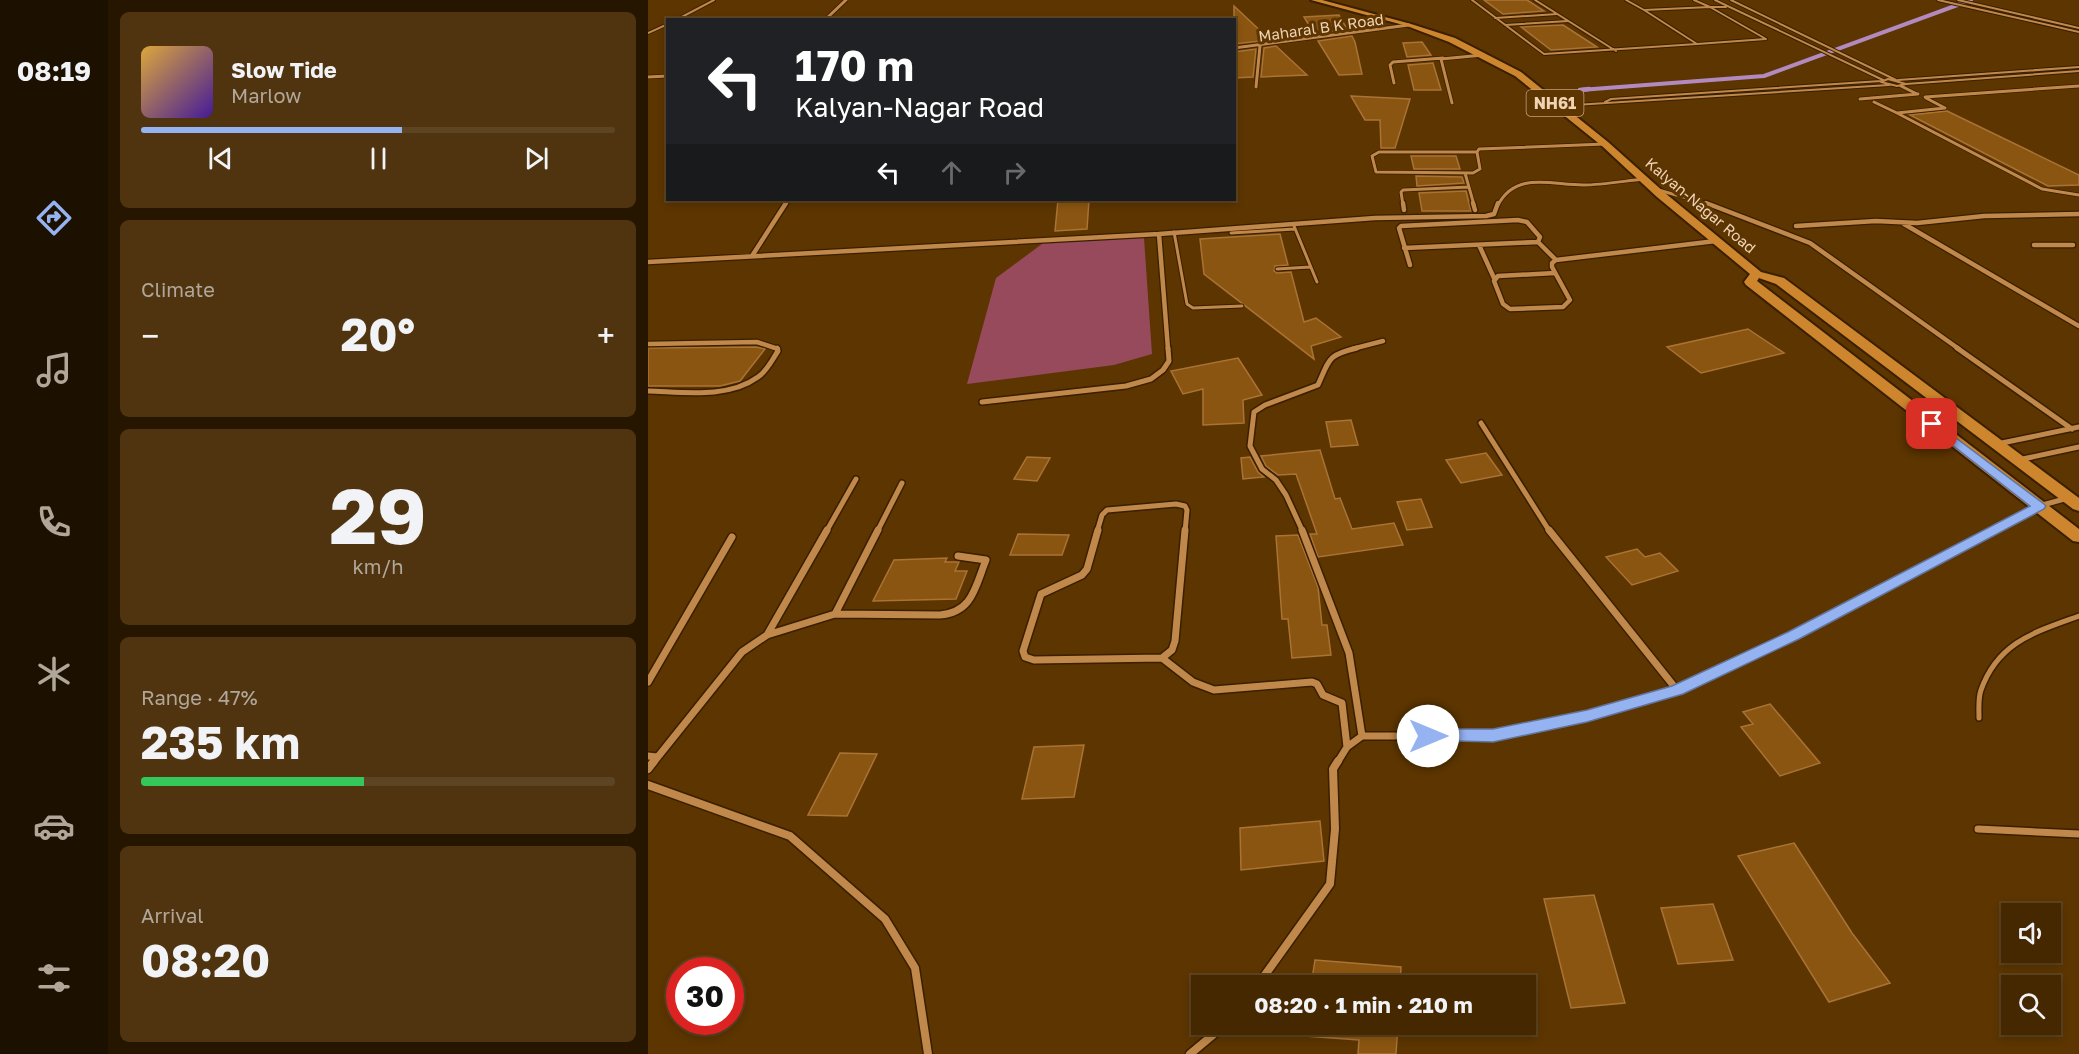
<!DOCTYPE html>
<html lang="en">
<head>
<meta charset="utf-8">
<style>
	body { margin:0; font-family:"Golos Text",sans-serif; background:#4f340f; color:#f1f3f6; height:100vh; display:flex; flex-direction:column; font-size:22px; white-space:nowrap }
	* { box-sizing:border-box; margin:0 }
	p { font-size:20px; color:#b0a699 }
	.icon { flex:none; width:33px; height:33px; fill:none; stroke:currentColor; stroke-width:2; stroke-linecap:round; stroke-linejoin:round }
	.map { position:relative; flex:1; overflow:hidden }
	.details { display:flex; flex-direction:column; gap:12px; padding:12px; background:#261600; width:540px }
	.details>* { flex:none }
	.hud { position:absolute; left:18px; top:18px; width:570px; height:183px; border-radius:0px; box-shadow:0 3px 9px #0003,0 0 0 2px #5d4422; background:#202124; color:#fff; overflow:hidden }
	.tools { position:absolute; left:1353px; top:903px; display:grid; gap:12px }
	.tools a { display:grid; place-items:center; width:60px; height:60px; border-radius:0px; background:#452800; box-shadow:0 3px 9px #0003,0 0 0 2px #5d4422; font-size:30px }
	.speed { position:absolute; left:18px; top:957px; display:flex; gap:12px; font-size:30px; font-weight:700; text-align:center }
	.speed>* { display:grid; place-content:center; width:78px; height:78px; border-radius:50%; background:#452800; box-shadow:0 3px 9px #0003,0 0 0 2px #5d4422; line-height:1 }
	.speed .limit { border:9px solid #d22; background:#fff; color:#111 }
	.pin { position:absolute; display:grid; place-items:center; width:51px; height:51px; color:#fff; margin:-26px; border-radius:12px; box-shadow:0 3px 9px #0006 }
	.me { position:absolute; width:66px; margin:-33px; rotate:90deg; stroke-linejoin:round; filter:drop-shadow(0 0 4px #0008) }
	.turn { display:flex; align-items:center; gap:21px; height:126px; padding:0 30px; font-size:27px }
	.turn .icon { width:78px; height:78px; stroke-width:2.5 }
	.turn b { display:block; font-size:42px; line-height:51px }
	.lanes { display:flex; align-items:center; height:57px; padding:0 30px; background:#0003; justify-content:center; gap:30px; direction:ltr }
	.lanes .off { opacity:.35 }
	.big { font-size:45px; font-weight:700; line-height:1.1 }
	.details .widget { flex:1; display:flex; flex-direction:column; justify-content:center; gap:9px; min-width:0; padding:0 21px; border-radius:9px; background:#4f340f }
	.details .dial { align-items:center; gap:0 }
	.dial b { font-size:78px; line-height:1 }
	.song { display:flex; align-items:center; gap:18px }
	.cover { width:72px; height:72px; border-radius:9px; background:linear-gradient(135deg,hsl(40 70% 55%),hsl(260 70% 35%)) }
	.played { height:6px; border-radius:3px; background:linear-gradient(90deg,#95b2f1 55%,#5d4422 55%) }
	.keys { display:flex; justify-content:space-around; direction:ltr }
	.heat { display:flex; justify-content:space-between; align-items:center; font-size:33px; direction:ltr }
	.charge { height:9px; border-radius:4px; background:linear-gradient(90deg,#34c759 47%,#5d4422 0) }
	.trip { position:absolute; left:543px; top:975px; width:345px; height:60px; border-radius:0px; background:#452800; box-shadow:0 3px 9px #0003,0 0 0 2px #5d4422; font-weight:700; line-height:60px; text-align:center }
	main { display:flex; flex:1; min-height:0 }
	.tab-bar { display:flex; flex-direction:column; width:108px; justify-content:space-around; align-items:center; background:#1c1000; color:#b0a699 }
	.tab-bar .icon { width:42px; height:42px }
	.tab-bar .current { color:#95b2f1 }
	.tab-bar b { font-size:27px; color:#f1f3f6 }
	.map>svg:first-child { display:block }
</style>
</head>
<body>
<main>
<nav class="tab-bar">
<b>08:19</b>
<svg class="icon current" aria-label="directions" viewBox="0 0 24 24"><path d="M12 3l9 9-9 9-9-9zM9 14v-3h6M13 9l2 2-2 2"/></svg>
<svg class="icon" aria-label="music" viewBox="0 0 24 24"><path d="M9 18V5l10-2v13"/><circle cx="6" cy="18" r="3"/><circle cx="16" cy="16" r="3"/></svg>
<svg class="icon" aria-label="phone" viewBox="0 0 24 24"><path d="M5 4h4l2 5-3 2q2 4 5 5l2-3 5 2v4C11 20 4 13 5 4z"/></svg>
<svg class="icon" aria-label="climate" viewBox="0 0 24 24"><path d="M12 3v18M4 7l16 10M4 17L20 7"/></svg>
<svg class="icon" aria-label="car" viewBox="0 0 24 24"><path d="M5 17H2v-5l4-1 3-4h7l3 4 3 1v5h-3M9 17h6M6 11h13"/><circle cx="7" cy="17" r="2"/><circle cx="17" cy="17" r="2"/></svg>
<svg class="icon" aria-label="filters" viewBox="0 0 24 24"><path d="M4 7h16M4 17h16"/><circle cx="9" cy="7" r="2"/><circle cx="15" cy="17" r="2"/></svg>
</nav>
<section class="details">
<div class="widget">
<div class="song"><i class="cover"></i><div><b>Slow Tide</b><p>Marlow</p></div></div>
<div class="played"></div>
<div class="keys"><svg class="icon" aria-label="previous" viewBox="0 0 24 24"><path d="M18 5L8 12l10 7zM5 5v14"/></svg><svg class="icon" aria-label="pause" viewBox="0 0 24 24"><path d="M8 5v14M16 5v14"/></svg><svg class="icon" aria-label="next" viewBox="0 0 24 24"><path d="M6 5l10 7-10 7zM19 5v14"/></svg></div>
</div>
<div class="widget"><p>Climate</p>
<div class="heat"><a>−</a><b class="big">20°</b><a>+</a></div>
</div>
<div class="widget dial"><b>29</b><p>km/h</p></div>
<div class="widget"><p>Range · 47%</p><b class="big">235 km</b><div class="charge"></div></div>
<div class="widget"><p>Arrival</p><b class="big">08:20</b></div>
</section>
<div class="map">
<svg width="1431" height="1054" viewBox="0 0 1431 1054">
	<rect width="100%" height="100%" fill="#5c3500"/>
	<path fill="#984a5d" d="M491 233 496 238 504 354 466 365 319 384 348 278 398 241Z"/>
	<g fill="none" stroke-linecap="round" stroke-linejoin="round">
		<path stroke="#b28ac0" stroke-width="4" d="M932 90 1116 76 1323 0"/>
		<path stroke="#b28ac0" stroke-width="4.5" d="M932 90 941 89"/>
	</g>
	<path fill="#8a5510" stroke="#aa7336" stroke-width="1.5" d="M836 0H879L896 11 855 14Z
		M586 6 622 40 586 44Z
		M691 15 699 29 666 34 656 17Z
		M915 25 949 47 903 50 873 27Z
		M704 36 707 42 714 74 691 75 670 41Z
		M774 42 783 55 759 57 755 43Z
		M628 46 659 75 613 77 616 48Z
		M608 49 605 77 586 78V52Z
		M785 63 793 90H766L760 65Z
		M703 96 762 99 747 148H733L732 120H717Z
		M1299 111 1431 175V185L1400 186 1262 115Z
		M763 156H808L812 169H766Z
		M768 176 814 177 816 183 769 186Z
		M818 191 823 211H774L771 193Z
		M410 200H441L439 229 407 231Z
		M632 234 640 265 627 266 626 271 629 273 643 272 656 322 668 318 693 337 663 346 666 359 556 274 552 239Z
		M1100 329 1136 353 1053 373 1019 347Z
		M108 347 117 349 92 381 72 386H0V348Z
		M590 358 614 395 595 400 596 423 555 425V389L535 394 523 371Z
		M703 420 710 445 683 447 678 422Z
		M672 450 687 499 692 498 704 529 746 523 755 545 670 557 662 534H669L648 474 630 475 618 466 613 456Z
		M838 453 854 475 813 483 798 460Z
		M379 457 402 458 389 481 366 479Z
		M602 457 610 472 616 477 595 479 593 458Z
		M773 499 784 527 759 530 749 502Z
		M370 534 421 535 414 555H362Z
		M650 535 670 587 674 625H679L683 655 644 658 640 619H634L628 536Z
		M989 549 997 557 1012 553 1030 571 984 585 958 557Z
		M299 558 297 562H311L307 571H319L308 599 225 601 246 560Z
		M1122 704 1172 763 1132 776 1093 727 1105 724 1095 712Z
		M436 745 426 797 374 799 386 747Z
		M192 753 229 754 199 816 160 815Z
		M672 821 676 861 593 870 592 828Z
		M1146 843 1204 933 1242 983 1181 1002 1090 856Z
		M946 895 977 1003 923 1008 896 899Z
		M1065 904 1085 960 1030 964 1013 908Z
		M667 960 753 967 752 986H663Z
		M659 1024H750L748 1054H710L711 1040 657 1036Z"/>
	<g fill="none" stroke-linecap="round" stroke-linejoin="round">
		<g stroke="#3a1f00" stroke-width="4">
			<path id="service-far3" d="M824 0 896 54 1049 44 996 10
				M887 0 968 51
				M978 0 996 10 1062 7 1046 0
				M1067 0 1235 80
				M1083 0 1248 80
				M1290 0 1431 32
				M1310 0 1431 28
				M847 18 909 14
				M28 20 66 0
				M857 25 920 21
				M0 33 20 24
				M1049 44 1118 39 1062 7H1078
				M1240 79 1258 84 1249 86 1233 82Z
				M1250 80 1431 67
				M1258 84 1431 71
				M957 102 963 99 1233 81
				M911 106 1241 85"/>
		</g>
		<g stroke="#3a1f00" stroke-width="5">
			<path id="service-far2" d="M646 226 669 282
				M526 232 539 304 545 308 594 306
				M583 233 647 229
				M629 269 662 267"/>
		</g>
		<g stroke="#3a1f00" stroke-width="8">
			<path id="service-far1" d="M1331 718C1331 709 1330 698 1333 690 1350 642 1387 632 1431 616"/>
		</g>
		<g stroke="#3a1f00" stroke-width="10">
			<path id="service" d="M1330 829 1431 834"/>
		</g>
		<g stroke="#3a1f00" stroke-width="4.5">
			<path id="minor-far4" d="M180 17 198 0
				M586 48 761 25
				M0 77 20 76
				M746 83 742 65 745 62 795 58
				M1253 86 1269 94
				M608 87 612 46
				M1277 97 1431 86
				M1278 98 1297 108
				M1212 99 1270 94
				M1226 102 1249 113
				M804 103 793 59 835 55
				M1297 108 1249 113 1394 189 1431 195
				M731 152H829L832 169 825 173 728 172 724 156Z
				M829 152 831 149 957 144
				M817 173 826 205
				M1007 189 1063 205
				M137 205 140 200
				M755 205 753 192 755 190 821 187
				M850 205C868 171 903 185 935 185 955 185 976 181 996 179"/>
		</g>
		<g stroke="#3a1f00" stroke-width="7">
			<path id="minor-far3" d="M755 203 756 210
				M825 203 827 210
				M1058 203 1162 243 1311 349
				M1256 224 1431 326
				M1148 226 1228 221 1269 223 1336 216 1431 214
				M511 234 520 349
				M831 245 846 278
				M1386 245H1425
				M756 248 890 242
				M104 256 138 203
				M0 262 511 234 727 218 838 216 846 214 850 203
				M762 265 751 228 753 226 870 220 879 222 892 237 890 242 908 260
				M907 273 850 276 846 281 855 304 862 309 915 307 922 300 904 267V263L908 260 1068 241
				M0 344 109 342 130 349
				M704 349 735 341"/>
		</g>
		<g stroke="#3a1f00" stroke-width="8">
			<path id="minor-far2" d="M1309 348 1424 429
				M0 391C35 392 80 399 110 377 119 371 124 360 130 351L129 348
				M334 402 478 386 503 379 515 370 521 361 520 348
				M833 423 902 532
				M1349 444 1431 427
				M1370 460 1431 447
				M178 532 208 479
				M229 532 254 483
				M449 532 454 515 459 510 528 504 537 506 539 510 537 532
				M655 532 638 495 628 480 614 469 602 446 606 412 617 405 670 385C682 358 680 355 709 348
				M1342 532 1391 506 1420 498"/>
		</g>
		<g stroke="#3a1f00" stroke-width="10">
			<path id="minor-far1" d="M450 530 439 569 434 575 393 594 375 651 377 657 386 660 514 658
				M654 530 701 653 714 736
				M901 530 1029 690 1146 635 1345 530
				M187 614 230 530
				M119 635 179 530
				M514 658 545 682 566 690 664 682 669 684 675 695 694 703 699 747
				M514 658 524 650 527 641 537 530
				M0 682 84 537
				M0 756 9 757
				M5 763 94 652 119 635 187 614 292 615C325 612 327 587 338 560L310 556
				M689 763 699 747 714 736H845L939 716 1029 690"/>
		</g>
		<g stroke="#3a1f00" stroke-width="11">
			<path id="minor" d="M0 769 6 761
				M0 785 142 836 237 919 267 968 280 1054
				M609 986 682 884 687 829 685 769 690 761
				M542 1054 578 1024"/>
		</g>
		<g stroke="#3a1f00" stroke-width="4">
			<path id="trunk" d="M663 0H674L763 24 807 38 873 72 960 142 1017 193 1113 272 1136 278 1431 498V511L1425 509 1128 284 1111 278 1109 281 1431 529V542L1425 541 1098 285 1096 282 1102 274 1009 197 954 146 867 76 801 42 759 26Z"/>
		</g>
		<use href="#service-far3" stroke="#c0884b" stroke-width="2"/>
		<use href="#service-far2" stroke="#c0884b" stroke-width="3"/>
		<use href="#service-far1" stroke="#c0884b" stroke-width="5"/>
		<use href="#service" stroke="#c0884b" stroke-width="7"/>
		<use href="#minor-far4" stroke="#c0884b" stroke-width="3"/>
		<use href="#minor-far3" stroke="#c0884b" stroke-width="4.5"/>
		<use href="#minor-far2" stroke="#c0884b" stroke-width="5"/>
		<use href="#minor-far1" stroke="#c0884b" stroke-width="7"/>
		<use href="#minor" stroke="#c0884b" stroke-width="8"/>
		<use href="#trunk" fill="#cd862e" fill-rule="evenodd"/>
	</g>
	<path fill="#95b2f1" stroke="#61749d" stroke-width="1.5" d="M1284 420 1396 504 1398 506 1396 509 1151 639 1035 694 939 722 845 742 774 740 771 736 774 731 780 729H845L939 710 1024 686 1140 632 1382 506 1280 426 1278 424Z"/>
	<g text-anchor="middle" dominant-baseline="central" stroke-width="6" stroke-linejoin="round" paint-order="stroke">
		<g font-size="15" fill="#f0d2b5" stroke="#5c3500">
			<text transform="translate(673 27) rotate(-8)">Maharal B K Road</text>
			<text transform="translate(1053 205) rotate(40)">Kalyan-Nagar Road</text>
		</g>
		<rect fill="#5c3500" stroke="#c4a37f" stroke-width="1.5" x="878.5" y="90" width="57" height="26" rx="4.5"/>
		<g font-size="16" font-weight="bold" fill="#f0d2b5">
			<text x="907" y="103">NH61</text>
		</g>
	</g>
</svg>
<div class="tools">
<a><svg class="icon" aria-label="sound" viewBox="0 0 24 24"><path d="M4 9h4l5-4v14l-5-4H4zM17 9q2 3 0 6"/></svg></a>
<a><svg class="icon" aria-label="search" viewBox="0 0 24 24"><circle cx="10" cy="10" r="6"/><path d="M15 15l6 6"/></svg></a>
</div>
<div class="speed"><div class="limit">30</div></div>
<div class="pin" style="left:1284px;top:424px;background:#d93025"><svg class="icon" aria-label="arrive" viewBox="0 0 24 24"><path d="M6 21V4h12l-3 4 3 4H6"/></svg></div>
<svg class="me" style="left:780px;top:736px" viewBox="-20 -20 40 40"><circle r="19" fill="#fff"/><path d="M0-13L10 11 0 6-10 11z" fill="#95b2f1"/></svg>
<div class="trip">08:20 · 1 min · 210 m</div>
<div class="hud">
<div class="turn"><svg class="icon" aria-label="left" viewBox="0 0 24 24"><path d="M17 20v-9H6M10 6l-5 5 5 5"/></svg><div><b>170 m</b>Kalyan-Nagar Road</div></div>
<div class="lanes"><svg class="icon" aria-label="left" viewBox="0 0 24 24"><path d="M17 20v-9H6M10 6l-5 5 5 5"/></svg><svg class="icon off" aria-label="ahead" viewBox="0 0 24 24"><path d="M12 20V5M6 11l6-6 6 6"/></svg><svg class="icon off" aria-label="right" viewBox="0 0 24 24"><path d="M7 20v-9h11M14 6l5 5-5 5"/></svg></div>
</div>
</div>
</main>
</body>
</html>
